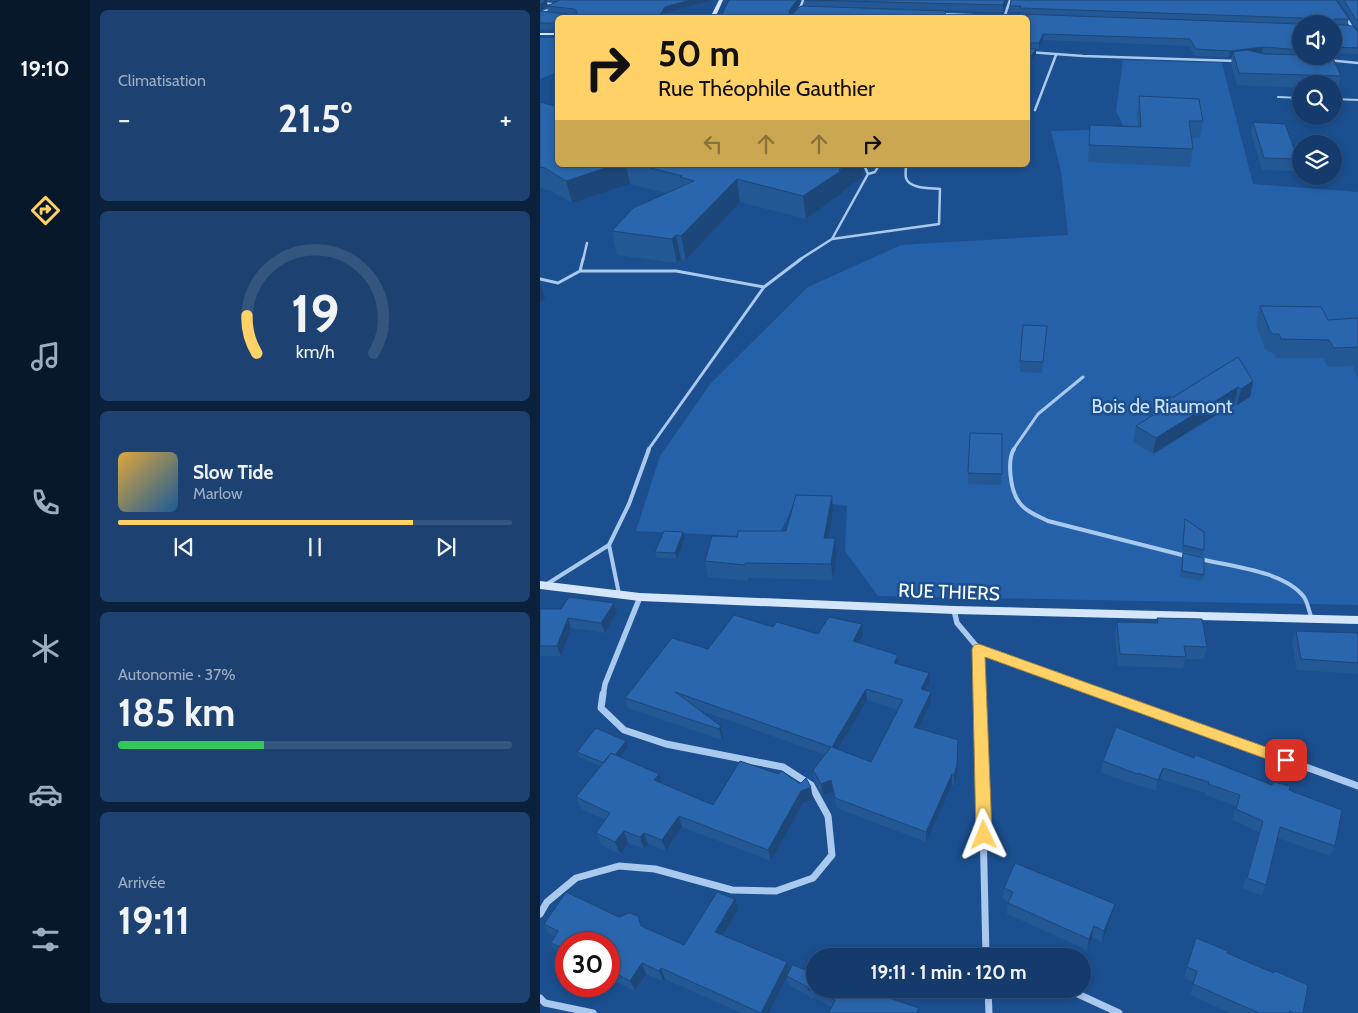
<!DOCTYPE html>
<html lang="fr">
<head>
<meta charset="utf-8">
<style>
	body { margin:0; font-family:Cabin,sans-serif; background:#1d4271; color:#f1f3f6; height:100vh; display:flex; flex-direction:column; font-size:19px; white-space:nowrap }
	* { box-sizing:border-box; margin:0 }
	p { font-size:16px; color:#9dadc1 }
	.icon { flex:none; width:28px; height:28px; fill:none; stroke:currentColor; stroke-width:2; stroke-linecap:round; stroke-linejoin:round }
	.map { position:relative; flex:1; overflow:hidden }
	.details { display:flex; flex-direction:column; gap:10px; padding:10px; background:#0b203b; width:450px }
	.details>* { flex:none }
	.hud { position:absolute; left:15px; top:15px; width:475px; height:152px; border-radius:8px; box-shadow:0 2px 8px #0003,0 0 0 1px #33557e; background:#ffd166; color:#111; overflow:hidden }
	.tools { position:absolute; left:752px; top:15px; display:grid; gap:10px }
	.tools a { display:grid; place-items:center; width:50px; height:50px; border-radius:50%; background:#143b6b; box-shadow:0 2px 8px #0003,0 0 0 1px #33557e; font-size:25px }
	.speed { position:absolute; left:15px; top:932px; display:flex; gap:10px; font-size:25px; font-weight:700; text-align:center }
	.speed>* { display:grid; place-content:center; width:65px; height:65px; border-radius:50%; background:#143b6b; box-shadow:0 2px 8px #0003,0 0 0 1px #33557e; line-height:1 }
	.speed .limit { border:8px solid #d22; background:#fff; color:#111 }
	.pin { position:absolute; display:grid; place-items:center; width:42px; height:42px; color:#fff; margin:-21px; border-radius:10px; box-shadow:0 2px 8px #0006 }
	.me { position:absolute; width:55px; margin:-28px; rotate:358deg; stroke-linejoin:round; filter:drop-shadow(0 0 4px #0008) }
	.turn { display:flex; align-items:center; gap:18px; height:105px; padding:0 20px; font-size:22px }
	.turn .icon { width:65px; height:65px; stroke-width:2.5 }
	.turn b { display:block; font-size:35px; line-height:42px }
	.lanes { display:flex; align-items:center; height:48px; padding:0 20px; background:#0003; justify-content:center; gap:25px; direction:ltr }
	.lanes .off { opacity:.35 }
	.big { font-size:38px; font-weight:700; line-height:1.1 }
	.details .card { flex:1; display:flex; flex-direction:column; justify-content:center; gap:8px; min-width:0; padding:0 18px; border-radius:8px; background:#1d4271 }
	.details .dial { align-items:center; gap:0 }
	.dial svg { height:130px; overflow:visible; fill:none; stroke:#33557e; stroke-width:7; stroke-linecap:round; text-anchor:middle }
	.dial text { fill:#f1f3f6; stroke:none }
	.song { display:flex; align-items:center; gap:15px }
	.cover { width:60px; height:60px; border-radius:8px; background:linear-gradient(135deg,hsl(40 70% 55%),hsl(210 70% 35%)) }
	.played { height:5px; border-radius:2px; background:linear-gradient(90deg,#ffd166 75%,#33557e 75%) }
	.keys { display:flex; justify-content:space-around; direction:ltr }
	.heat { display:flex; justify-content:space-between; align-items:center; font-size:28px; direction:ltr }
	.charge { height:8px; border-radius:4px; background:linear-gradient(90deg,#34c759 37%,#33557e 0) }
	.trip { position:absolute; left:266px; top:948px; width:285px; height:50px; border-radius:25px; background:#143b6b; box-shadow:0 2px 8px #0003,0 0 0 1px #33557e; font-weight:700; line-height:50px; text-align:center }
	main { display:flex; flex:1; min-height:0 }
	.menu { display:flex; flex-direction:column; width:90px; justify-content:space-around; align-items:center; background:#08182b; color:#9dadc1 }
	.menu .icon { width:35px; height:35px }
	.menu .current { color:#ffd166 }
	.menu b { font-size:22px; color:#f1f3f6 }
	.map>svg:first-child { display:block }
</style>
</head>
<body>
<main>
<nav class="menu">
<b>19:10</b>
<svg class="icon current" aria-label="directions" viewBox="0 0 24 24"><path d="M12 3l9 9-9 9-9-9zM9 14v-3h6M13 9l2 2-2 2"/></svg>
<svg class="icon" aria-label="music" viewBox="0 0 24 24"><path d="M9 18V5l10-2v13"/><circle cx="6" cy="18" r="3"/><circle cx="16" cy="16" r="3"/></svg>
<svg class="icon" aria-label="phone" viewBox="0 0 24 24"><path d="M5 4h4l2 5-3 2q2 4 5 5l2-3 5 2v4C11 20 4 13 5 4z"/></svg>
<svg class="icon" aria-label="climate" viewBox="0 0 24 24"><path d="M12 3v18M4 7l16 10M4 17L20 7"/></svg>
<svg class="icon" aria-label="car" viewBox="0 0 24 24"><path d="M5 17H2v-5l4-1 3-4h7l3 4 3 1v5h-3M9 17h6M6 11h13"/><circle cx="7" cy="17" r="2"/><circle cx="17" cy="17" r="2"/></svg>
<svg class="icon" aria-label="filters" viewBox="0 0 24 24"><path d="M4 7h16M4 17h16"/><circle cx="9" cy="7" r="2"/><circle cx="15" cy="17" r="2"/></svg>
</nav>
<section class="details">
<div class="card"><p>Climatisation</p>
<div class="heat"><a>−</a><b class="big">21.5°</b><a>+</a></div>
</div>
<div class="card dial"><svg viewBox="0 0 100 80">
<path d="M14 69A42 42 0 1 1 86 69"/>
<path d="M14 69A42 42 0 0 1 8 46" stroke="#ffd166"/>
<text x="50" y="56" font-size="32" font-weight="700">19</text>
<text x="50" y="72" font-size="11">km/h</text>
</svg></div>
<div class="card">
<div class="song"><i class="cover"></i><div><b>Slow Tide</b><p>Marlow</p></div></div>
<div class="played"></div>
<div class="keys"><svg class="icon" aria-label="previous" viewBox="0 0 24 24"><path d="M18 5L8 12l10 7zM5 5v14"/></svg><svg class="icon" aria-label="pause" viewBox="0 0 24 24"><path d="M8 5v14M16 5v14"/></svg><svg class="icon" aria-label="next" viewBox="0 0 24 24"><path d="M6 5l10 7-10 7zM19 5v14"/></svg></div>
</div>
<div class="card"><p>Autonomie · 37%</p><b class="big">185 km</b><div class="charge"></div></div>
<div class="card"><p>Arrivée</p><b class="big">19:11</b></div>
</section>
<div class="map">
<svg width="818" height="1013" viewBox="0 0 818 1013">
	<rect width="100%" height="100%" fill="#1b4f8f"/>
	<path fill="#2461a8" d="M0 38H18L17 72 0 79Z
		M583 60 682 63 713 184 818 192V605L338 596 305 551 307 506 256 499 238 538 96 531 120 456 171 383 268 287 361 245 528 235 521 171 511 131 585 129 576 111Z"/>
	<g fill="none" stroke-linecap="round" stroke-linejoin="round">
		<path stroke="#a9c9ee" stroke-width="2" d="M0 3 15 4
			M0 13 12 8
			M738 97 761 98
			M794 99 818 100"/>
		<path stroke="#a9c9ee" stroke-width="2.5" d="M324 165 328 174
			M328 174 335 172 339 165
			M292 239 328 174
			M43 260 47 243
			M259 260 292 239 399 224 400 189C391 188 369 189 366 178 365 174 366 169 366 165"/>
		<path stroke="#a9c9ee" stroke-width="3" d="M43 259 40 271H136L224 287
			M0 279 18 283 40 271
			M108 450 224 287 261 259
			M473 450 498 414 543 377"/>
		<path stroke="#a9c9ee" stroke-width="4" d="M474 449C467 460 470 490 479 502 485 511 498 516 508 521L646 556
			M69 545 79 594
			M660 559C689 566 745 571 764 597 768 603 769 612 772 619
			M7 584 69 545 89 504 109 449"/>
		<path stroke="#a9c9ee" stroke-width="2.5" d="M400 14 484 17
			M805 16 818 37
			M252 18 260 9 263 0
			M464 18 470 0
			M488 52 543 56 697 61
			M787 60 818 63
			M495 110 516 55"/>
		<path stroke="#a9c9ee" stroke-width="5.5" d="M414 610 417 623 439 649 568 696
			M439 649 440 696
			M63 696 65 684 100 597"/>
		<path stroke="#a9c9ee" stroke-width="7" d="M440 694 446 956
			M565 694 818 786
			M0 914 7 902 36 878 79 866 115 869 192 890 236 891 273 878 292 855 288 816 271 785 243 767 126 744 84 730 61 708 63 694
			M446 951 456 956
			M448 989 449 1013
			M527 989 579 1013
			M0 998 5 1003 53 1013"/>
		<path fill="#d6e6fa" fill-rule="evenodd" d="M179 0H183L175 18H170Z
			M0 33H18V35H0Z
			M0 581 100 593 414 606 818 616V624L414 614 100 601 0 589Z"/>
	</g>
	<path fill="#245895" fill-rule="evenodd" d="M0 0H172L126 13 18 18V29L0 30V11L8 12 7 7 0 11ZM6 1H18L8 6Z
		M264 0H467L463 12 264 6Z
		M799 0H818V27L815 26Z
		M470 6 809 19 807 25 818 32V54L794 53V24H761V56L801 76 798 88H794V84H761V88L697 85 691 64 692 57 655 56 649 46 503 40 499 49H496V55L490 64H488V18L480 14V12H469Z
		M599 96 663 121 660 138H651L653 149 650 167 548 162 550 125 598 127 597 113Z
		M0 102 18 165H324V173L322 177 302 192V193L266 219 200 202 146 260 141 259 137 263 77 255 72 231 126 193 90 184 32 203 11 191 0 188Z
		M713 122 758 159 755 171 722 170 711 133Z
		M720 306 788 320 818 318V381L813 366 788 367 783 358H736L734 353 729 352 725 349 716 325Z
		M506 337 502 373 480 372V361Z
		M713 381 710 397 697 405 694 404 613 454 593 442 596 426 608 418 610 408 632 398Z
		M428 473 462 474 461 485 428 484Z
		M292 496 293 511 289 538H295L297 554 293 580 208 578V581L168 577 165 561 197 537 246 531Z
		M645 519 664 550 663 556 642 551 644 525Z
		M145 538 137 559 117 558 115 552Z
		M643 553 664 575 662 581 640 577 642 559Z
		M0 609 77 612 65 633 31 628 21 656H0Z
		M617 618 667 647 664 659H645L643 668 578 666 575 634 577 622 617 623Z
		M233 627 278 634 323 635 319 643 358 655 359 664 389 684 386 690 391 692V702L378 728 417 775 414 785H412L386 842 297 808 293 791 283 795 274 781 273 770 285 755 160 710 181 726 183 737 182 740 88 708 85 698 168 649ZM327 700 358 710 331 762 298 749Z
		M756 631 818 633V674L757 670 752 642Z
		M88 747 80 757 119 774 122 783 173 805 273 799 263 803 231 861 142 827 126 851 108 844 104 849 88 843 80 854 61 845 56 833 66 820 41 809 36 797 61 766 40 758 37 752Z
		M654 758 732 785 749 790 795 846 790 856 738 838 726 885 722 896 703 888 719 832 692 820 696 806 665 795 666 793 620 779 616 791 595 784V785L561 772 563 761Z
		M464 888 572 915 562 942 552 937 547 950 467 914 468 902 463 899Z
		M198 910 182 936 247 962 249 972 275 989H400L336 994 291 1007 275 998 270 999 269 996 249 985 247 977 229 1013H201L125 979 123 981 106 974 95 991 69 978V944H26V958L16 953 11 943 15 937 9 934 4 924 103 927 144 945Z
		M656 938 687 953 734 973 735 971 763 1013H690L650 995 654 982 644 978Z"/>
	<path fill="#1d4779" d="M6 0 8 6 0 11V4Z
		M150 0H172L126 13 123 18H118L125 7Z
		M257 0H261L257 7 249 17V11Z
		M465 0H467L463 12V5Z
		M503 34V40L499 49V43Z
		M723 47 722 54 693 52 692 57 689 58 690 51Z
		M496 49V55L490 64V58Z
		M75 165H86L90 184 32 203 26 181Z
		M307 165H324V173L322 177 302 192V193L266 219 263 196Z
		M197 179 200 202 146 260 141 236Z
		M136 235 141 259 137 263 132 239Z
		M0 284H1L5 299 0 302Z
		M713 381 710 397 697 405 701 389Z
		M698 387 694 404 613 454 616 438Z
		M292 496 293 511 286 554 284 538Z
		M143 532 145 538 137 559 135 553Z
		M295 538 297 554 293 580 291 564Z
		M74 603 77 612 65 633 61 623Z
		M28 618 31 628 21 656 17 646Z
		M322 624 323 635 314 652 313 641Z
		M358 655 359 666 354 663Z
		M389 673V684L381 699V689Z
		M326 689 327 700 293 757 292 747Z
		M391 692V702L374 737V727Z
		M181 726 183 737 182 740 179 729Z
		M418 740 417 775 414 785V775Z
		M86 741 88 747 70 770 68 764Z
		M623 768 620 779 616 791 618 780Z
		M119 774 122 785 114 780Z
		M412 774V785L386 842V832Z
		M291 780 293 791 283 795 281 784Z
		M271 787 273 799 263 803 231 861 228 850 261 791Z
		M139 816 142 827 126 851 122 840Z
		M84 831 88 843 80 854 75 842Z
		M104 833 108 844 104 849 100 837Z
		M195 899 198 910 178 943 175 932Z
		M575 904 572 915 562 942 564 931Z
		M554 926 552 937 547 950 549 939Z
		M247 962 249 973 229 1013H221Z
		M102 963 106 974 95 991 90 981Z
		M121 968 125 979 123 981 119 971Z"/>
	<path fill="#2a66ad" stroke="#1d4779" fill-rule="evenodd" d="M0 0H6L0 4Z
		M20 0H150L125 7 118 18H18V23H0V11L34 15 37 13 35 9 7 6Z
		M189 0H257L249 11 250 15 253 14 261 6 406 11 404 18H180Z
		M264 0H465L463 5Z
		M471 0H796L809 19H794L793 24 813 26 818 32V48L794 47V24H762L765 20 762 18 480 8 481 6H470Z
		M804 0H818V20H816Z
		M479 14 761 24V50L723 47 690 51 656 49 650 39 503 34 499 43H488V18H477Z
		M488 48 496 49 490 58H488Z
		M707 50 724 54 761 55V56H792L801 76 765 75 699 73 693 52Z
		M599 96 659 99 663 121H649L653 149 549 145 550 125 601 127Z
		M0 102 18 107V165H75L26 181 5 168 0 167Z
		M713 122 745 124 758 159 724 158Z
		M99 165H307L299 170 301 171 263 196 197 179 141 236 136 235 132 239 72 231 93 208 154 181 140 177 142 176Z
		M720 306 781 307 788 320 818 318V347L794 348 789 340 741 339 739 334H733L730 331Z
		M483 325 507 326 503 362 480 361Z
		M698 357 713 381 701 389 698 387 616 438 596 426 618 412 610 408 630 396 632 398Z
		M430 433 462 434V474L428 473Z
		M256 495 292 496 284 538H295L291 564 205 563V565L165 561 172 536 197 537 198 531H246Z
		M645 519 664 532V550L643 545Z
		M124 531 143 532 135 553 115 552Z
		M643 553 664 558V575L642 571Z
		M29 597 74 603 61 623 28 618 17 646H0V609H21Z
		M194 615 233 627 237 622 278 634 289 617 322 624 313 641 358 655 354 663 389 673 381 689 391 692 374 727 418 740 417 765 414 775 412 774 386 832 295 798 291 780 281 784 273 770 291 747 135 692 181 726 179 729 85 698 132 638 168 649ZM326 689 363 700 331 762 292 747Z
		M617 618 662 619 667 647 644 646 646 657 580 654 577 622 618 623Z
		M756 631 818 633V663L761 659Z
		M576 727 654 758 655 755 676 763 732 785 734 782 750 786 749 790 802 810 795 846 740 827 726 885 707 878 723 821 696 809 700 795 668 784 669 782 623 768 618 780 598 773 597 774 563 761Z
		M56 728 86 741 75 755 71 753 64 763 37 752Z
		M71 753 119 774 114 780 173 805 200 761 238 774 242 771 260 784 266 778 271 787 261 791 228 850 139 816 122 840 104 833 100 837 84 831 75 842 56 833 70 813 36 797Z
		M475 863 575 904 564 931 554 926 549 939 468 903 473 892 464 888Z
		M26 892 79 917 89 913 98 916 101 926 144 945 177 892 195 899 175 932 247 962 221 1013 121 968 119 971 102 963 90 981 69 970V944H26V950L11 943 18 931 4 924Z
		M656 938 688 951 687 953 710 963 734 973 735 971 768 985 763 1013H754L750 1011 749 1013H719L653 984 657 971 647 967Z
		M252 965 275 973V989H322L379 1008 377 1013H289L295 1000 273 989 268 990 269 988 247 976Z"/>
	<path fill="#ffd166" stroke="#a68842" d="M439 644 751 756 753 760 751 764 746 766 445 657 452 835 450 840 444 842 439 840 436 835 432 649 434 645Z"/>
	<g text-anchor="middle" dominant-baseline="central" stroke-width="5" stroke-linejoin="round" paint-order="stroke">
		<g font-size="19" fill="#cfe3fa" stroke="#1b4f8f">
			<text x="622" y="406">Bois de Riaumont</text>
		</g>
		<g font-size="19" fill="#fff" stroke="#1b4f8f">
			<text transform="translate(409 592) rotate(2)">RUE THIERS</text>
		</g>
	</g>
</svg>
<div class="tools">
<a><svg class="icon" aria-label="sound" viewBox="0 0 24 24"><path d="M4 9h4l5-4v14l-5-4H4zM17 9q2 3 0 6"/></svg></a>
<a><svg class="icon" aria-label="search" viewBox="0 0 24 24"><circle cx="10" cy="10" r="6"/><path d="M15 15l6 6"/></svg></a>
<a><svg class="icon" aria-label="layers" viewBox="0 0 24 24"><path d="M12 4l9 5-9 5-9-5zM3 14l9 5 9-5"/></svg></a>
</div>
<div class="speed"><div class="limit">30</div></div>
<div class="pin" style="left:746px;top:760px;background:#d93025"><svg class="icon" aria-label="arrive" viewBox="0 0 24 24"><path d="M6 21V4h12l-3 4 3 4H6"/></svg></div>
<svg class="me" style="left:444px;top:835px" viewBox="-20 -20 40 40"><path d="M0-17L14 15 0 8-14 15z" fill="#ffd166" stroke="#fff" stroke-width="4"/></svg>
<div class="trip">19:11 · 1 min · 120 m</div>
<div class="hud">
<div class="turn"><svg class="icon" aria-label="right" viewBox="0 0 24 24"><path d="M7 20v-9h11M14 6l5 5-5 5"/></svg><div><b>50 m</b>Rue Théophile Gauthier</div></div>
<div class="lanes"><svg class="icon off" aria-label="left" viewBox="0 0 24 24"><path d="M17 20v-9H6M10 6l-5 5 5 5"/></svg><svg class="icon off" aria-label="ahead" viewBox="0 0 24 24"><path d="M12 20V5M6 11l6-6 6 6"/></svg><svg class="icon off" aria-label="ahead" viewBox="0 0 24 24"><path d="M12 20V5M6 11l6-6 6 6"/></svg><svg class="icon" aria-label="right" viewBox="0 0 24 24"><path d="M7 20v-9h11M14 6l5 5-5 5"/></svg></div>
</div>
</div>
</main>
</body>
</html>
